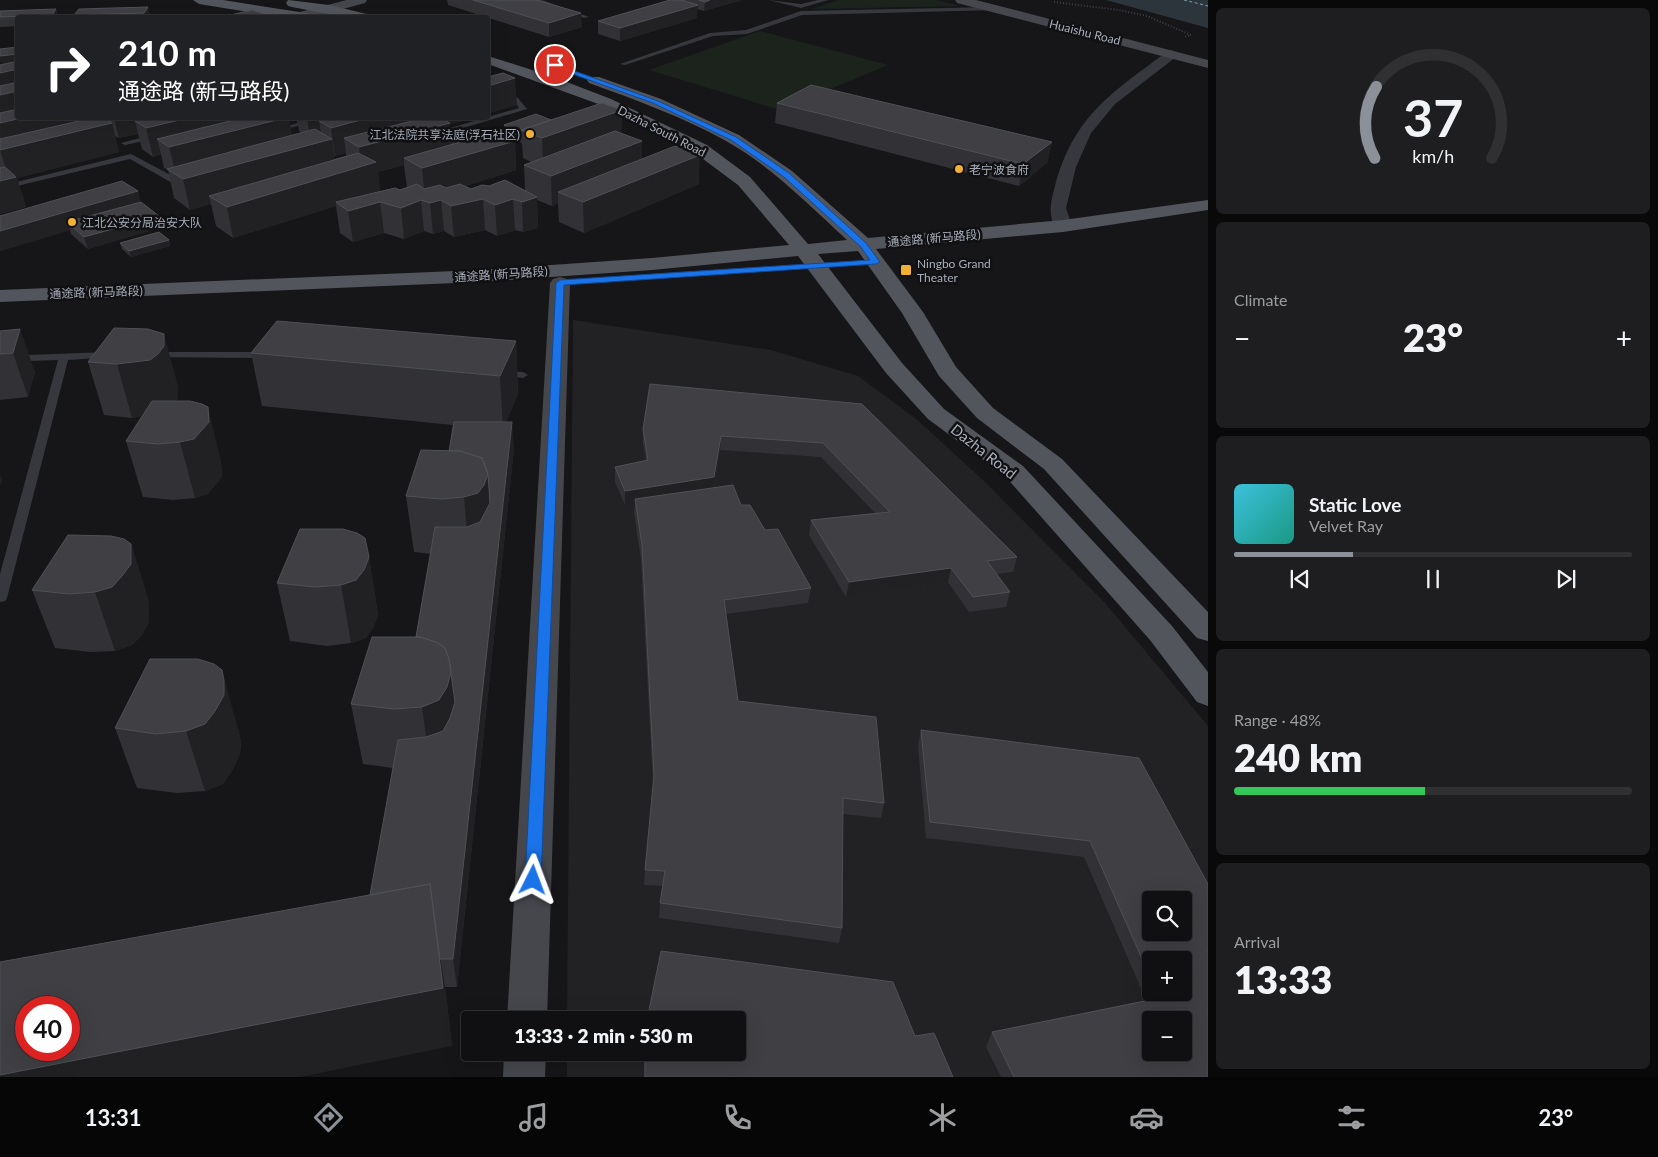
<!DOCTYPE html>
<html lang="en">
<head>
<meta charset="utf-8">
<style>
	body { margin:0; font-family:Lato,"Noto Sans SC",sans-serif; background:#1e1e20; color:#f1f3f6; height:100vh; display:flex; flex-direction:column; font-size:19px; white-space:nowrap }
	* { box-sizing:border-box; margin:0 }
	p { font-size:16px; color:#9c9d9f }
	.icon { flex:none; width:28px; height:28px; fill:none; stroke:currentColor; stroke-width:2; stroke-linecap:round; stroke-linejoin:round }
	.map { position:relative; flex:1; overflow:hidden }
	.details { display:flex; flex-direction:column; gap:8px; padding:8px; background:#09090a; width:450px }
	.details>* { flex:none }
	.banner { position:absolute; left:15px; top:15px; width:475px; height:105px; border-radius:5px; box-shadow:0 5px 20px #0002,0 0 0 1px #303032; background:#202124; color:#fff; overflow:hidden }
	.tools { position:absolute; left:1142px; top:891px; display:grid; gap:10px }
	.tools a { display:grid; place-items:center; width:50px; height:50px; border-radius:5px; background:#101012; box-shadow:0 5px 20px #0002,0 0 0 1px #303032; font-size:25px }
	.speed { position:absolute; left:15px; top:996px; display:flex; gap:10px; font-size:25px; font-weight:700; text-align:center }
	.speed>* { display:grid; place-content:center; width:65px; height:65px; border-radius:50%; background:#101012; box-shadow:0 5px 20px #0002,0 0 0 1px #303032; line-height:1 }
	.speed .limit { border:8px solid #d22; background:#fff; color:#111 }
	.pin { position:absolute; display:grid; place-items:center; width:42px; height:42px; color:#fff; margin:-21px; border:2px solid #fff; border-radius:50%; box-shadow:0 1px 5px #0007 }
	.me { position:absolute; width:55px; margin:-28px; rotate:3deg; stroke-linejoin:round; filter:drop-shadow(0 0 4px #0008) }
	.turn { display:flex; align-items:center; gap:18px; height:105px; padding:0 20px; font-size:22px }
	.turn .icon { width:65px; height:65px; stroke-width:2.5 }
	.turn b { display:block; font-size:35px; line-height:42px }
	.big { font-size:38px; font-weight:800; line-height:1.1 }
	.details .tile { flex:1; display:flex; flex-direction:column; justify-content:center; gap:8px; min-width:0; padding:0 18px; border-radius:8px; background:#1e1e20 }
	.details .dial { align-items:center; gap:0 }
	.dial svg { height:130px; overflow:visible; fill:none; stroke:#303032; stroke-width:7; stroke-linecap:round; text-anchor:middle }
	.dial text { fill:#f1f3f6; stroke:none }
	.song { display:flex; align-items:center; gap:15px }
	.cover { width:60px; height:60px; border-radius:8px; background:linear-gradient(135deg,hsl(190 70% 55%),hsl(170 70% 35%)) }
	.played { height:5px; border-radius:2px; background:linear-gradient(90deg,#8c9099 30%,#303032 30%) }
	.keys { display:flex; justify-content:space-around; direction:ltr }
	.heat { display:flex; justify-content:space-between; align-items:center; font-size:28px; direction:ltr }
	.charge { height:8px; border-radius:4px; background:linear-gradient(90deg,#34c759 48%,#303032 0) }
	.trip { position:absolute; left:461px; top:1011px; width:285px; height:50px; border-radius:5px; background:#101012; box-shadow:0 5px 20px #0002,0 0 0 1px #303032; font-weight:800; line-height:50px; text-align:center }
	.tabs { display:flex; height:80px; justify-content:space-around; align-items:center; background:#060607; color:#9c9d9f }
	.tabs .icon { width:35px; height:35px }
	.tabs .selected { color:#8c9099 }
	.tabs b { font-size:22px; color:#f1f3f6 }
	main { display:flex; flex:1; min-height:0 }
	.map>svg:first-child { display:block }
</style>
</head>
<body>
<main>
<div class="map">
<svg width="1208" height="1077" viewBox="0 0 1208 1077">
	<rect width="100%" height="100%" fill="#161618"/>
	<path fill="#222225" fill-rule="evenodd" d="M573 320 771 350 858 376 915 418 983 480 1106 604 1208 726V1077H567V1053L738 1052V1020H567ZM1151 900H1184V932H1151ZM1151 960H1184V992H1151ZM1151 1020H1184V1052H1151Z"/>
	<path fill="#1c231d" d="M839 0H936L960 6 811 9Z
		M760 31 888 65 780 110 649 70Z"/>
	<path fill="#2c353c" d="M1106 0H1208V28Z"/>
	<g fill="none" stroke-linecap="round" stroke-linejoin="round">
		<path stroke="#7f9bb3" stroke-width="1" stroke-dasharray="3 2.5" stroke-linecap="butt" d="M1184 0 1208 6"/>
		<path stroke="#3d3f44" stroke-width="2" stroke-dasharray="1 2" stroke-linecap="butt" d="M1054 2 1119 10 1147 16 1191 35 1184 37"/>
		<path fill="#37383d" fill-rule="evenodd" d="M534 0H542L589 17 584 18Z
			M768 0 801 4 818 0H828L801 8Z
			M994 7 996 10 802 15 747 34 713 36 625 65 620 64 710 33 746 30 801 11Z
			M488 87 518 98 527 109 433 137V133L519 108 514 100 488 91Z
			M316 118H326L276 132 272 130Z
			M155 134 159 136 158 138 125 145 121 143Z
			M131 154 178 179 184 178 188 180 174 184 130 159 0 190V186Z
			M108 352 112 353V357L68 360 7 598 5 601 0 602V574L58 360 0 362V356Z
			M153 352H266L271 355 266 358 149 357V353Z
			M500 370 523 372 528 375 523 378 496 375 495 373 496 371Z"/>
		<path fill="#37383d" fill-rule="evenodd" d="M1172 50 1178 54 1176 57 1115 104 1091 133 1076 167 1066 208 1072 226 1069 230H1057C1047 215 1051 201 1055 186 1074 115 1113 92 1168 51Z"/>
		<path fill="#45474d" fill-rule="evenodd" d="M347 0H367L365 3 310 18H287L288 15Z
			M955 0H976L1208 60V68L957 3Z
			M560 277 567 279 570 283 547 1020H507L550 283 553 279Z
			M504 1052H546L545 1077H503Z"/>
		<path fill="#53555c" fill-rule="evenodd" d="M193 0H223L312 14 318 18H285L199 4Z
			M288 0 329 5 371 15 372 18H348L292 7 288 6 286 3Z
			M488 56 551 76 611 99 707 145 750 177 808 244 847 240C810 206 771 166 726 141 683 117 636 100 589 83L587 80 589 77H599L661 99 739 135 792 171 868 238 1063 220 1208 200V210L1063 232 876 249 923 312 956 367 993 408 1062 459 1208 612V641L1197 638 1044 469 977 418 939 376 902 313 858 251 818 254 902 363 944 409 1023 466 1172 626 1208 672V706L1197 702 1150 640 1005 476 928 419 886 373 798 256 652 270 479 282 0 302V290L479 270 652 258 789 245 738 185 695 153 601 105 488 64Z"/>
	</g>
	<path fill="#323236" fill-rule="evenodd" d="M447 0H536L582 27 549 37 448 5Z
		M670 0H742L704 11 697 9V18L620 41 598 34V21Z
		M148 7 150 17 149 18H75L74 15Z
		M56 9 59 18H18V26L0 27V11Z
		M0 65H1L18 118 88 119 89 118H88H294L289 119 292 136 302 133 299 131 296 118H420V119L424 118H474L450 124 451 138 487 134 505 136 504 125 622 110 621 133 642 141V159L699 184 584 233 559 222 558 203 552 206 537 200 538 228 523 232 515 230 497 236 485 230 454 237 444 231 433 234 424 231 404 239 384 233 353 242 340 233 336 206 233 238 216 226 211 204 190 210 174 198 168 170 164 168 161 154 153 157 142 149 138 134 119 138 115 136 119 152 17 178 26 207 0 214ZM506 137 522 143 523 158 531 162 524 165 525 191 471 189 465 186 516 170 515 141ZM346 153V156L334 159V156ZM404 165 407 188 400 190 380 192 378 172Z
		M777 103 1052 142 1047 163 1019 186 775 123Z
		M138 191 140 202 162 227 88 249 71 234 70 230 0 251V216Z
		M169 240 170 246 131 257 122 249 120 243Z
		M114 328 178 386V399L176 401 221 462 222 477 208 494 195 498 173 500 143 497 126 441 142 416 132 418 104 415 88 362Z
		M0 331 35 372 28 397 0 400Z
		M516 341 518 394 506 422 514 448 457 987H445L452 1046 370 895 393 768 363 764 351 704 416 637 431 554 414 552 406 496 449 451 453 425 262 406 251 353Z
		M862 404 1017 557 1013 572 997 574 1010 592 1006 607 969 612 948 582 846 597 809 535 811 520 875 513 821 457 720 450 714 488 741 505 765 530 811 588 808 603 726 614 738 701 884 803 881 818 842 814V928L839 943 659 918 660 903 663 886 644 885 645 870 653 784 641 560 634 513 635 504 625 505 615 482V467L646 461 643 443V429Z
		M131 544 149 602V622L142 635 132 645 115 651 91 652 55 648 32 590Z
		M369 557 378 615 373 628 366 638 351 643 327 646 290 641 277 583Z
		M115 728 238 729 241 741 240 754 232 771 223 784 205 791 177 793 137 788Z
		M921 730 1208 884V1077H1001L986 1047 992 1032 1146 1000 1084 857 926 838 918 746ZM1151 960 1184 992H1151Z
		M644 1052H738L953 1077H644Z"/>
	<path fill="#212124" d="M710 0H742L704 11 705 2Z
		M698 5 697 18 620 41V28Z
		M148 7 150 17 149 18H145L144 13Z
		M56 9 59 18H53L52 15Z
		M581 13 582 27 549 37V23Z
		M263 14 264 18H247Z
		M18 54V64L2 66 0 60V56Z
		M18 69V118H88L91 128 112 123 119 152 17 178 26 207 0 214V181L9 179 0 150V73Z
		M515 78 517 105 488 114V86Z
		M622 110 621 138 543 167 542 138Z
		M114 118H294L289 119 294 145 176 174 169 147 157 139 161 154 153 157 146 128 135 121 138 134 119 138Z
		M307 118H420L421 131 437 118H474L450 124 452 151 404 158V165L378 172 380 192 336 202V206L233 238 227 207 361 167 359 147 344 138 346 153 335 156 331 128 319 121 321 134 310 137Z
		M332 139 336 168 209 196 211 204 190 210 183 179Z
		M515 141 516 170 425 198 422 168Z
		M642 141V170L558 192V203L552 206 551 176Z
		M1052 142 1047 163 1019 186 1023 164Z
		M700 155 699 184 584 233 583 202Z
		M138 191 142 208 67 222 70 230 0 251V231Z
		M537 197 538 228 523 232 522 202Z
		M483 199 485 230 454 237 451 206Z
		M513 199 515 230 497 236 495 205Z
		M421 200 424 231 404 239 401 208Z
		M441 200 444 231 433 234 430 203Z
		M380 202 384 233 353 242 348 211Z
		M159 216 162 227 88 249 84 237Z
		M169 240 170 246 131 257 129 251Z
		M20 329 35 372 28 397 13 353Z
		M164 334 178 386V399L172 407 165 413 132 418 117 364Z
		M516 341 518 394 503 430 500 376Z
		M208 407 221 462 222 477 208 494 195 498 180 442Z
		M512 422 514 448 457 987 453 959Z
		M721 436 720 450 713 492 635 499V504L625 505V491Z
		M488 474 492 531 469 554 464 497Z
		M0 475 2 480 0 486Z
		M131 544 149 602V622L142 635 132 645 115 651 95 592Z
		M369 557 378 615 373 628 366 638 351 643 341 585Z
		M951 568 948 582 846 597 849 582Z
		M222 670 238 729 241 741 240 754 232 771 223 784 205 791 186 731Z
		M451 672 458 731 430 766 422 707Z
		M438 943 445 987 452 1046 300 1077H0V1075Z"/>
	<path fill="#3f3f44" stroke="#4f5156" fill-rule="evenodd" d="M473 0H536L581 13 549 23Z
		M670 0H681L698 5 620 28 598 21Z
		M699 0H710L705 2Z
		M148 7 144 13 74 15 79 9Z
		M56 9 52 15 0 17V11Z
		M253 10 263 14 247 18H217Z
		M18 47V54L0 56V49Z
		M18 61V69L0 73V65Z
		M503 73 515 78 488 86V77Z
		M18 82V91L0 95V86Z
		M811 85 1052 142 1023 164 777 103Z
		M602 103 622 110 542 138 521 130Z
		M18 109V118H22L0 123V113Z
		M536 114 551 120 521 130V132L504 125Z
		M92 118H104L112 123 0 150V139Z
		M149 118H188L146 128 135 121Z
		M242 118H285L169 147 157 139Z
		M334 118H368L331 128 319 121Z
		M424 118H439L450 123 359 147 344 138Z
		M315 129 332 139 183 179 167 169Z
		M479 130 487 134 456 143 451 141V138Z
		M615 131 642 141 551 176 524 165Z
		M496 132 515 141 422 168 404 158Z
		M675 146 700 155 583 202 558 192Z
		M358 153 376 162 227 207 209 196Z
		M5 167 16 177 0 181V168Z
		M505 180 537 197 522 202 513 199 495 205 483 199 451 206 441 200 430 203 421 200 401 208 380 202 348 211 336 202 395 188 400 190 417 184 424 189 440 185 446 188 460 184 471 189 482 185 489 186Z
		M122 181 138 191 0 231V216Z
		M141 202 159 216 84 237 67 222Z
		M159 232 169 240 129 251 120 243Z
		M277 321 516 341 500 376 251 353Z
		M114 328 148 329 164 334V346L158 354 150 360 117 364 88 362Z
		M20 329 13 353 0 354V331Z
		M650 384 862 404 1017 557 987 561 1010 592 973 597 951 568 849 582 811 520 890 512 823 443 721 436 714 477 625 491 615 467 648 460 643 429Z
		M152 401H190L202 404 208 407 209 422 194 439 180 442 158 444 126 441Z
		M454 422H512L453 959H440L430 884 370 895 398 740 426 737 443 731 450 718 455 702 449 659 445 648 436 642 420 637H416L435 527H467L480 522 490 503 488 474 482 458 460 451H449Z
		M421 450 460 451 482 458 488 474 484 485 478 493 464 497 441 499 406 496Z
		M733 485 741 505H750L765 530 778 529 811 588 724 600 738 701 876 717 884 803 843 798 842 928 660 903 665 871 645 870 654 775 642 545 635 499Z
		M300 529H343L357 533 365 538 369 557 364 570 356 580 341 585 315 587 277 583Z
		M68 535 111 536 124 539 131 544V564L122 576 112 587 95 592 69 594 32 590Z
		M372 637H420L436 642 445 648 449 659 451 672 447 687 439 700 422 707 394 709 351 704Z
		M150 659H198L214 664 222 670 224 681V695L215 711 205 724 186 731 156 734 115 728Z
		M921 730 1139 758 1208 884V1077H1014L992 1032 1160 998 1157 992H1184V960H1151V979L1090 841 930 822ZM1151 900H1184V932H1151ZM1151 1020H1184V1052H1151Z
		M430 884 443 988 0 1075V962ZM26 1008H69V1050H26Z
		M661 951 893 982 915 1036 934 1033 953 1077H645V1052H738V1020H647Z"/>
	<path fill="#1a73e8" stroke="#114b97" d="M555 64 658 101 736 137 789 173 866 243 880 262 876 264 564 285 541 880 539 885 533 887 528 885 525 880 556 283 560 280 870 260 860 246 784 177 731 140 653 103 553 67Z"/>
	<g fill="#f2b134" stroke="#111113" stroke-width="2">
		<circle cx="530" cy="134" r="5"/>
		<circle cx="959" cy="169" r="5"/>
		<circle cx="72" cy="222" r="5"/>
		<rect x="900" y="264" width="12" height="12" rx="2.5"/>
	</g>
	<g text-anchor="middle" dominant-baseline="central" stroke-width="5" stroke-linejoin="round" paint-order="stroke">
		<g font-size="12" fill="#a8adb8" stroke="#111113">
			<text transform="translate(1085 32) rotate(14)">Huaishu Road</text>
			<text transform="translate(662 131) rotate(27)">Dazha South Road</text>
			<text transform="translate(934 238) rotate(-5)">通途路 (新马路段)</text>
			<text transform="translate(501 274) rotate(-4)">通途路 (新马路段)</text>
			<text transform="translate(96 292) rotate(-2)">通途路 (新马路段)</text>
		</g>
		<g font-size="12" fill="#a8adb8" stroke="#111113" text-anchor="start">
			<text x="520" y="134" text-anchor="end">江北法院共享法庭(浮石社区)</text>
			<text x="969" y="169">老宁波食府</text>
			<text x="82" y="222">江北公安分局治安大队</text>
			<text x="917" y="263">Ningbo Grand<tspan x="917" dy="14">Theater</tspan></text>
		</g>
		<g font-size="15" fill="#a8adb8" stroke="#111113">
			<text transform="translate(984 451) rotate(38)">Dazha Road</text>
		</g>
	</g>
</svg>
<div class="tools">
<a><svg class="icon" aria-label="search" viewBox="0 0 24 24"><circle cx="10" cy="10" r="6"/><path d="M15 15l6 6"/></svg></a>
<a>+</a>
<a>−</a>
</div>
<div class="speed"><div class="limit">40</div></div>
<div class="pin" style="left:555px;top:65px;background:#d93025"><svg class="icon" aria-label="arrive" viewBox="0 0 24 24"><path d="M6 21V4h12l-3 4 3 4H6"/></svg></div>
<svg class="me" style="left:533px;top:880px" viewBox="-20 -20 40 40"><path d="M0-17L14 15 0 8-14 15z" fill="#1a73e8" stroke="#fff" stroke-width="4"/></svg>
<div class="trip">13:33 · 2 min · 530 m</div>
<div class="banner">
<div class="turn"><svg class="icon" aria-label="right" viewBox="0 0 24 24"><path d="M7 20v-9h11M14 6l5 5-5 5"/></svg><div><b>210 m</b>通途路 (新马路段)</div></div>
</div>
</div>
<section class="details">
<div class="tile dial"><svg viewBox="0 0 100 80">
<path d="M14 69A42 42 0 1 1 86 69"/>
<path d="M14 69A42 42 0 0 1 15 25" stroke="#8c9099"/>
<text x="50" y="56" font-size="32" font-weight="700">37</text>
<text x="50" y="72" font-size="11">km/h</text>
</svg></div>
<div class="tile"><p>Climate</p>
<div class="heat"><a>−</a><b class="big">23°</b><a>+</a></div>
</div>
<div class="tile">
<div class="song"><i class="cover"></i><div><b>Static Love</b><p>Velvet Ray</p></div></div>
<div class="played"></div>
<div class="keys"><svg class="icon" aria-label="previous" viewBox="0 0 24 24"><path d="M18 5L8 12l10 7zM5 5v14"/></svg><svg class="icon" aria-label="pause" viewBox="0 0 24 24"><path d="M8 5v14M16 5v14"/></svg><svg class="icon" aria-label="next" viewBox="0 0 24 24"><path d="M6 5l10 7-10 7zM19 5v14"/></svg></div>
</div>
<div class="tile"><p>Range · 48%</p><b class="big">240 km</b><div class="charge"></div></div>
<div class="tile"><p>Arrival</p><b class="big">13:33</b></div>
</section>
</main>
<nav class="tabs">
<b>13:31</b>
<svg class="icon selected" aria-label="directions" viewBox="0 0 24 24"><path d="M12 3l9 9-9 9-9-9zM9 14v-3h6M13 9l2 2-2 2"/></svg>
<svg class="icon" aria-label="music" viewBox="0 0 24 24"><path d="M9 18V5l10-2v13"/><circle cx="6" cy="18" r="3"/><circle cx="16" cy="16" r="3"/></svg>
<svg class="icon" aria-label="phone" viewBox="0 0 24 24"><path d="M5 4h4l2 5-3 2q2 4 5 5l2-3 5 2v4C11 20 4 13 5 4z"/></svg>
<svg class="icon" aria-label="climate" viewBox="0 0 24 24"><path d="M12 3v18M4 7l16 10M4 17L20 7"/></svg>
<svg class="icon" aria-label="car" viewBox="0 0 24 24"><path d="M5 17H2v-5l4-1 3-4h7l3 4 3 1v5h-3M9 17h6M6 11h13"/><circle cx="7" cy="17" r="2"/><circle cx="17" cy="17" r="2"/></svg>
<svg class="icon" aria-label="filters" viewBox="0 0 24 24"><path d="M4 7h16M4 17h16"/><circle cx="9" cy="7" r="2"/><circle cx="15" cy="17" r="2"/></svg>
<b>23°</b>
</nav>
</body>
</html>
